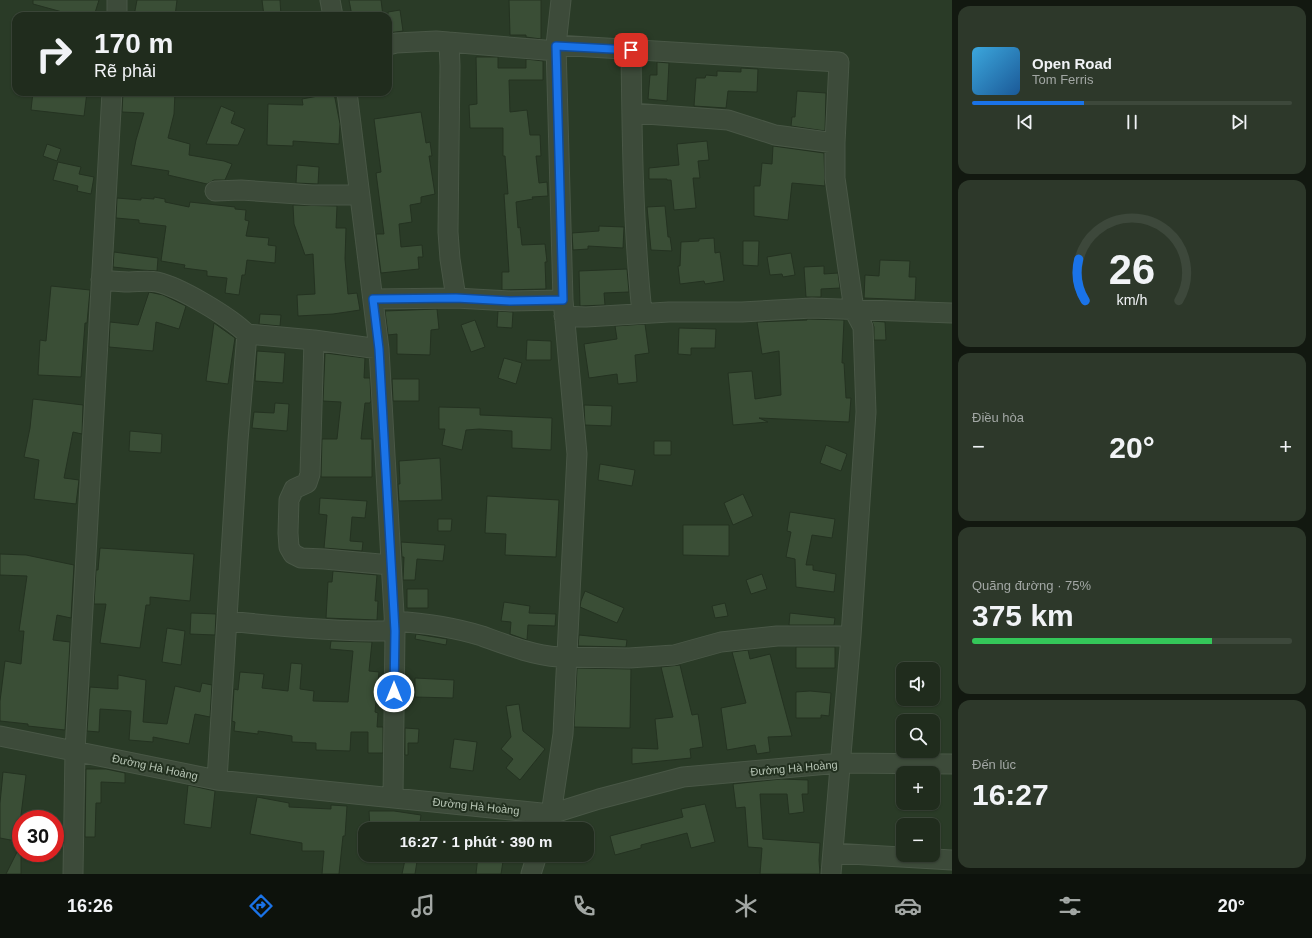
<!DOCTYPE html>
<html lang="vi">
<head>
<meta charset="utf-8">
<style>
	body { margin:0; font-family:Arial,sans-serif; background:#2d382a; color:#f1f3f6; height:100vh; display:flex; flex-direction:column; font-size:15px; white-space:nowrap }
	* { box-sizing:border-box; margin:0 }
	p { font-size:13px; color:#a2a7a4 }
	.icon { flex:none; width:22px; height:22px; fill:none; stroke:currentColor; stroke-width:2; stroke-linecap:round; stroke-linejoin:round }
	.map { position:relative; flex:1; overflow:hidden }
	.details { display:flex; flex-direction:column; gap:6px; padding:6px; background:#121810; width:360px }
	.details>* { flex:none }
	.hud { position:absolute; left:12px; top:12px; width:380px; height:84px; border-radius:12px; box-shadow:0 1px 3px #0004,0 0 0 1px #3d483b; background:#202c1d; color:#f1f3f6; overflow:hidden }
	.controls { position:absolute; left:896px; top:662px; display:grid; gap:8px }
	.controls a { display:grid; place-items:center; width:44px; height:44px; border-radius:8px; background:#202c1d; box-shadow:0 1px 3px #0004,0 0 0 1px #3d483b; font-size:20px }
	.speed { position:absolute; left:12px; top:810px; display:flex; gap:8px; font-size:20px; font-weight:700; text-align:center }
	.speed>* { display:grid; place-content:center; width:52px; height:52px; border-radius:50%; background:#202c1d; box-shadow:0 1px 3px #0004,0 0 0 1px #3d483b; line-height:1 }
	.speed .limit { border:6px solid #d22; background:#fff; color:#111 }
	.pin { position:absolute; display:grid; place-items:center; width:34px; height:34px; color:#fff; margin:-17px; border-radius:8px; box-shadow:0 2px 6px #0006 }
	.me { position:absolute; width:44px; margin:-22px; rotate:0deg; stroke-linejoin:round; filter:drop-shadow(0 0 3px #0008) }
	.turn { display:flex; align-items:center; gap:14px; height:84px; padding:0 16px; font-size:18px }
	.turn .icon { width:52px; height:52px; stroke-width:2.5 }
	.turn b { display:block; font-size:28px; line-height:34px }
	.big { font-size:30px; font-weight:800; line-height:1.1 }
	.details .tile { flex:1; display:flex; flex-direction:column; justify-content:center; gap:6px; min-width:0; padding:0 14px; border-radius:12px; background:#2d382a }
	.details .dial { align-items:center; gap:0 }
	.dial svg { height:104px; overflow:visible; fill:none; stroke:#3d483b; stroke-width:7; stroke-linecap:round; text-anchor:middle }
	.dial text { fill:#f1f3f6; stroke:none }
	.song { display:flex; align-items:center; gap:12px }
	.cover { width:48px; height:48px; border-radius:6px; background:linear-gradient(135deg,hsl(200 70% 55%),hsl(210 70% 35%)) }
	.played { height:4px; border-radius:2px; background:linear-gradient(90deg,#1a73e8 35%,#3d483b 35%) }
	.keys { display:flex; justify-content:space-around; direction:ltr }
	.heat { display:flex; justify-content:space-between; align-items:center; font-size:22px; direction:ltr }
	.charge { height:6px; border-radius:3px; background:linear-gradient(90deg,#34c759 75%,#3d483b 0) }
	.trip { position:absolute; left:358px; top:822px; width:236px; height:40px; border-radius:12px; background:#202c1d; box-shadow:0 1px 3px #0004,0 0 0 1px #3d483b; font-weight:800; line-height:40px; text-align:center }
	.menu { display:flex; height:64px; justify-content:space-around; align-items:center; background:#0d120c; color:#a2a7a4 }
	.menu .icon { width:28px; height:28px }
	.menu .selected { color:#1a73e8 }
	.menu b { font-size:18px; color:#f1f3f6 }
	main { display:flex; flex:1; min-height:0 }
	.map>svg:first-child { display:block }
</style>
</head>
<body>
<main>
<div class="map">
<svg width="952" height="874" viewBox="0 0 952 874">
	<rect width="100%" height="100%" fill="#2a3b27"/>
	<path fill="#3a4e36" stroke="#243221" d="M33 0H99L94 16H77L33 4Z
		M137 0H177L175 16H134Z
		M262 0H280L281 16H264Z
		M349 0H381L383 16H352Z
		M509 0H541V39L526 37V35H510Z
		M400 10 403 31 388 33V12Z
		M476 57H498V68H526V59L543 61V80H509L510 112 527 110 530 135H540L541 156H536L539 183 547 182 548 196 532 197 533 199 516 202 518 228 520 227 522 245 545 244 547 262H545L546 289 502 290V272H509L504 194H508L505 156H503V128H470L469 105 477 104Z
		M657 62 669 63 667 101 648 99 650 75H657Z
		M741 68 758 69 757 92 728 91 726 108 694 106 696 78H705L706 75 717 76V71L741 72Z
		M797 91 826 93 825 131 791 126 792 117H795Z
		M33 92 63 94V92H87L84 116 31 110Z
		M123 92H175L174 114 168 138 190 144 189 155 224 161 232 164 225 180H214L207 184 168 175 169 171 131 165 136 140 144 113 122 112Z
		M334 93 340 124 339 144 293 141V146L267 145 268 104 303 105 302 99Z
		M221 106 235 112 231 123 245 129 238 145 206 144Z
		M421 112 426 143 430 142 432 156H429L435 194 421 197V203L410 205 412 222 399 224 401 247 422 245 423 257H418L419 269 381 273 376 234H384L376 173 381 172 374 119Z
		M707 141 709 160 698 161 700 178H693L696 208 674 210 671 180H667V179H649V168L679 165 677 144Z
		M47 144 61 149 57 161 43 156Z
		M773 146 824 153 825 186 792 183 788 220 754 216V186H760L762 163 772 164Z
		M58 162 81 167 79 174 94 177 91 194 77 191 78 186 53 180Z
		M297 165 319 167 318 184 296 183Z
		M154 197 165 199V202L189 207 190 202 235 207V209L246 210 245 220 249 221 246 236 269 238 268 245 276 246 275 263 247 260 245 275H242L239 295 225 293 227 278 207 276V271L184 268 185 265 161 261 166 226 139 223V220L116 218 117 198 141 200V198L154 199Z
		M293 205 337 206 336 228H346L345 259 348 294 357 293 360 310 333 314 298 316 297 295 315 294 313 254 305 255 294 224Z
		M665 206 668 237H670L672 251 651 250 647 207Z
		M599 226 624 227 623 248 588 246V249L573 250 572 233 599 231Z
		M714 238 715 253 720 252 724 281 705 284 704 281 680 284 678 266H680L681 242 699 241V239Z
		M743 241H759L758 266 743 265Z
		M114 252 158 258 157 271 141 270 113 267Z
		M791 253 795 275 783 277 782 274 770 275 767 257Z
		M880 260 910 261 909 277H916L915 300 864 298 865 275 879 276Z
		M824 266V274L838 273 840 288 821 289V297H806L804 267Z
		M627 269 629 292 604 293 605 305 580 306 579 271Z
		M51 286 90 290 87 323H85L81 377 38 375 40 340 46 341Z
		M149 292 163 295 186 306 179 329 156 322 153 351 109 347 110 322 138 325Z
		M437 309 439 329 431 330 430 355 397 354V334L388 335 385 311Z
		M498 311 513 312 512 328 497 327Z
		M260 314 281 315 280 326 259 324Z
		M807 319 844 320 842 363H844L846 398H851L849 422 759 418 768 422 733 425 728 373 752 371 755 399 781 395 779 351 762 354 757 322 807 320Z
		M475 320 485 347 471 352 461 325Z
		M872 321 885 322 886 340H874V327Z
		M214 323 235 338 228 384 206 381Z
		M645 324 649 353 635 355 637 382 618 384 617 374 589 378 584 344 617 339 615 326Z
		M679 328 716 329 715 348H691V355L678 354Z
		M527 340 551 341V360H526Z
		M257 351 285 353 283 383 255 381Z
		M325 353 365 358 364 378H370L371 401 370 403H365L361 439H372V477H321L322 439H337L341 402 323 401Z
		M504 358 522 363 516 384 498 378Z
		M392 379H419V401H393Z
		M33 399 83 405 82 434 73 432 64 478 79 480 76 504 34 499 39 460 24 457 30 428Z
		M275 403 289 404 287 431 252 428 254 412 274 413Z
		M584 405 612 406 611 426 585 425Z
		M439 407 480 408V415L552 418 551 450 512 448V431L479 429 466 430 462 450 442 445 445 429H439Z
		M130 431 162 434 161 453 129 451Z
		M654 441H671V455H654Z
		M826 445 847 454 841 471 820 463Z
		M440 458 442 500 399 501 398 484H400L399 461Z
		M600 464 635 470 632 486 598 480Z
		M743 494 753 516 733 525 724 503Z
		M487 496 559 500 556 557 505 555 506 534 485 533Z
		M320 498 367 501 365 518 352 517 350 541 363 542 362 551 324 548 327 515 319 514Z
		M790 512 835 519 832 538 812 535 806 565H813V570L836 574 834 592 796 587 795 559 786 557 791 532 787 531Z
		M438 519H452L451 531H438Z
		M683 525H729V556L683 555Z
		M401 542 445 545 443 561 417 559 415 580H403L404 557H402Z
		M100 548 194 554 190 601 150 597V605H146L140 648 100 643 106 604H94L96 570H98Z
		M0 554 26 555 74 565 71 618 57 615 53 640 70 642 65 730 28 726V724L0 721V701L5 661 21 664 24 631H19L27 576 0 575Z
		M333 571 377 575 375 601H378L377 620 326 618 328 582H332Z
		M762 574 767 589 751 594 746 580Z
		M407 589H428V608H407Z
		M585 591 624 608 617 623 580 607 581 601Z
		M504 602 530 606 529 613 556 614 555 626 528 625 527 640 510 634 511 622 501 621Z
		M725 603 728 616 715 618 712 606Z
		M191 613 216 614 215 635 190 634Z
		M790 613 835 618 834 625H789Z
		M167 628 185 631 181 665 162 662Z
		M416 634 447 639 446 645 415 639Z
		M579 635 627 640 626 647 578 646Z
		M331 641 372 642 369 671 379 672 375 712 378 713 377 727H383V753H368V732H351L350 751 316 750V743L292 742V736L258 731V734L234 731 235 722 232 721 234 689 238 690 240 672 264 674 262 688 288 691 291 663 302 664 300 689 314 691 313 701 348 702 353 651 330 649Z
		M796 647H835V668H796Z
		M748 650 750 659 770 654 792 736 768 737 770 752 757 754 755 745 727 750 721 708 746 703 732 652Z
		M680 665 692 715 698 714 703 747 690 749 691 758 632 764V748L658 749 655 719 673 717 661 667Z
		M577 668 631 669 630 728 574 727Z
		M118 675 146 680 143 722 167 724 175 686 200 692 202 683 212 685 210 717 195 714 189 744 153 737V742L129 740 131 711 100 709 99 732 87 731 90 687 118 689Z
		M415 678 454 680 453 698 415 697Z
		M810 691 831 693 829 716 821 715V718H796V692Z
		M519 704 523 731 545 749 520 780 506 768 513 759 501 749 511 737 506 706Z
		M405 728 419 729 418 743H408V755H405Z
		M454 739 477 742 473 771 450 768Z
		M86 769H106L125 773V783L101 782V803H96L95 837H85Z
		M3 772 26 775 21 815V842L0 838V803Z
		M781 779 808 780V794H802L804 812 789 814 787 794H760L763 839 820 843 819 860 820 874H760L762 848 748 847 745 807 736 808 733 784Z
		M188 785 215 791 211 828 184 824Z
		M257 797 289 803V807L331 809V805L347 806 345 836H343L339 874H322L324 851H302V843L250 834Z
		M705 804 715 842 691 848 687 833 641 845V848L615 855 610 836 683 817 681 809Z
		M369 811H394L421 815 419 829H370Z
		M21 844V874H6Z
		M406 855H418L415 874H402Z
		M478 855H504L501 874H476Z"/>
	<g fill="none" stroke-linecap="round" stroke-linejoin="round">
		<g stroke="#495746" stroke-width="21">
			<path id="minor" d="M330 0 333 16
				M561 0 556 45 563 300
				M117 16V0
				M449 42 450 66 448 232 450 259 456 298
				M388 45 396 43 436 41 557 51
				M556 45 839 62 835 143V178L854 310 863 327 866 412 851 636 831 874
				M631 50C632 138 633 226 642 313
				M347 92 379 349 395 631 393 798
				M632 113 728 120 775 135 835 143
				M215 191 241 190 312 195H360
				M101 280C111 281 120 282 129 282 138 282 148 280 157 282 180 287 230 317 247 334
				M373 299 456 298 510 301 563 300 577 454 563 734 551 814 546 829
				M564 316 586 317 669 312H742L812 308 952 313
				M314 340 310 474 307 483 294 489 289 500 288 533 289 547 293 554 301 558 324 559 391 565
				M228 621C283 627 339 632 395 631
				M394 621C424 623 453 627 482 636 507 645 532 655 559 657L629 658 674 655 721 642 777 636H851
				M0 736 217 780 551 814 599 799 683 777 840 763 952 764
				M217 780 238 440 247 334 314 340 379 349
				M833 853 952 860
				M73 874 75 751 112 92
				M531 874 537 855"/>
		</g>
		<use href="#minor" stroke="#3d4b3a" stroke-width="19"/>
	</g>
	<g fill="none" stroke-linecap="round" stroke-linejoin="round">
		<g stroke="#114b97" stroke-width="10">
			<path id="route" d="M394 692 395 631 379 349 373 299 456 298 510 301 563 300 556 46 631 50"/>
		</g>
		<use href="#route" stroke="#1a73e8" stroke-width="7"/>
	</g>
	<g text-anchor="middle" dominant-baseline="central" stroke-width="4" stroke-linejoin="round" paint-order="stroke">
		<g font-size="11" fill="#b8c6b6" stroke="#22301f">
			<text transform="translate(155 767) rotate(12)">Đường Hà Hoàng</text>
			<text transform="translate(794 768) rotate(-5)">Đường Hà Hoàng</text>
			<text transform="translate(476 806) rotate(6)">Đường Hà Hoàng</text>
		</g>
	</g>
</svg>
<div class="controls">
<a><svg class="icon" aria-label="sound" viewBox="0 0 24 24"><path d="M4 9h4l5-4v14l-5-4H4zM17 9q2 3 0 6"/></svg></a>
<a><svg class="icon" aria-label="search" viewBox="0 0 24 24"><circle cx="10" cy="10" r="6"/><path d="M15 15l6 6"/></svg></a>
<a>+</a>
<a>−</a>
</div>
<div class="speed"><div class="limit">30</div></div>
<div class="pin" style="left:631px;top:50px;background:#d93025"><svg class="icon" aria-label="arrive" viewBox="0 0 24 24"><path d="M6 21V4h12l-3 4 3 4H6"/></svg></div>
<svg class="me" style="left:394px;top:692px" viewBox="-20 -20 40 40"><circle r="17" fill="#1a73e8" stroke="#fff" stroke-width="3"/><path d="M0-11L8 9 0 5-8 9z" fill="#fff"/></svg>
<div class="trip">16:27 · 1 phút · 390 m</div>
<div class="hud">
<div class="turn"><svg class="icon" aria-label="right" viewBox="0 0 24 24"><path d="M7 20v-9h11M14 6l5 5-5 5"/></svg><div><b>170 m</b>Rẽ phải</div></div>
</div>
</div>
<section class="details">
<div class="tile">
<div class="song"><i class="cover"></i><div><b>Open Road</b><p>Tom Ferris</p></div></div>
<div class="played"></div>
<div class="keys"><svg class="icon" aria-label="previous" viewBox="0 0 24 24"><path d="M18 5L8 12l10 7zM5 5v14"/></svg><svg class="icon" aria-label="pause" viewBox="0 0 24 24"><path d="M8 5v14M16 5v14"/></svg><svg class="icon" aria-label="next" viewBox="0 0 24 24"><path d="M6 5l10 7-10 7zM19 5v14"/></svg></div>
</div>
<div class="tile dial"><svg viewBox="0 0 100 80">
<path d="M14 69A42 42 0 1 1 86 69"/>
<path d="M14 69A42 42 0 0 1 9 37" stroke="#1a73e8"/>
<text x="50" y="56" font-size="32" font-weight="700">26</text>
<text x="50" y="72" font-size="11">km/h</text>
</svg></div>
<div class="tile"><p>Điều hòa</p>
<div class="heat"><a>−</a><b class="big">20°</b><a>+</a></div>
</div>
<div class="tile"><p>Quãng đường · 75%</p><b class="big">375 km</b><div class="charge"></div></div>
<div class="tile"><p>Đến lúc</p><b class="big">16:27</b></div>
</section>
</main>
<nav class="menu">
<b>16:26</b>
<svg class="icon selected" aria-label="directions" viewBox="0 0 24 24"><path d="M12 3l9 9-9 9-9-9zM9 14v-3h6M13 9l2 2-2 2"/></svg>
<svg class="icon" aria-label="music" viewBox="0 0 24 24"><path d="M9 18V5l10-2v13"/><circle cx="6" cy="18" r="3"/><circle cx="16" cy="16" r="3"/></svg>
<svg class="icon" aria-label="phone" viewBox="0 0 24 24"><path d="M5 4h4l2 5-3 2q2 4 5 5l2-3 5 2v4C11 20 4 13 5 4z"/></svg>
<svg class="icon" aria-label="climate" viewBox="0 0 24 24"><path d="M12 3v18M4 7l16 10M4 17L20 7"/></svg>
<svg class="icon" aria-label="car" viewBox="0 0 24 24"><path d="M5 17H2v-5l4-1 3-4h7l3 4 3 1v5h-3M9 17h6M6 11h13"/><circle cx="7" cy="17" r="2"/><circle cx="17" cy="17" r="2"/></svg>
<svg class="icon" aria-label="filters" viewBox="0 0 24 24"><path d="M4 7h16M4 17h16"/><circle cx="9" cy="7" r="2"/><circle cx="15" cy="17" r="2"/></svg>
<b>20°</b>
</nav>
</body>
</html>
